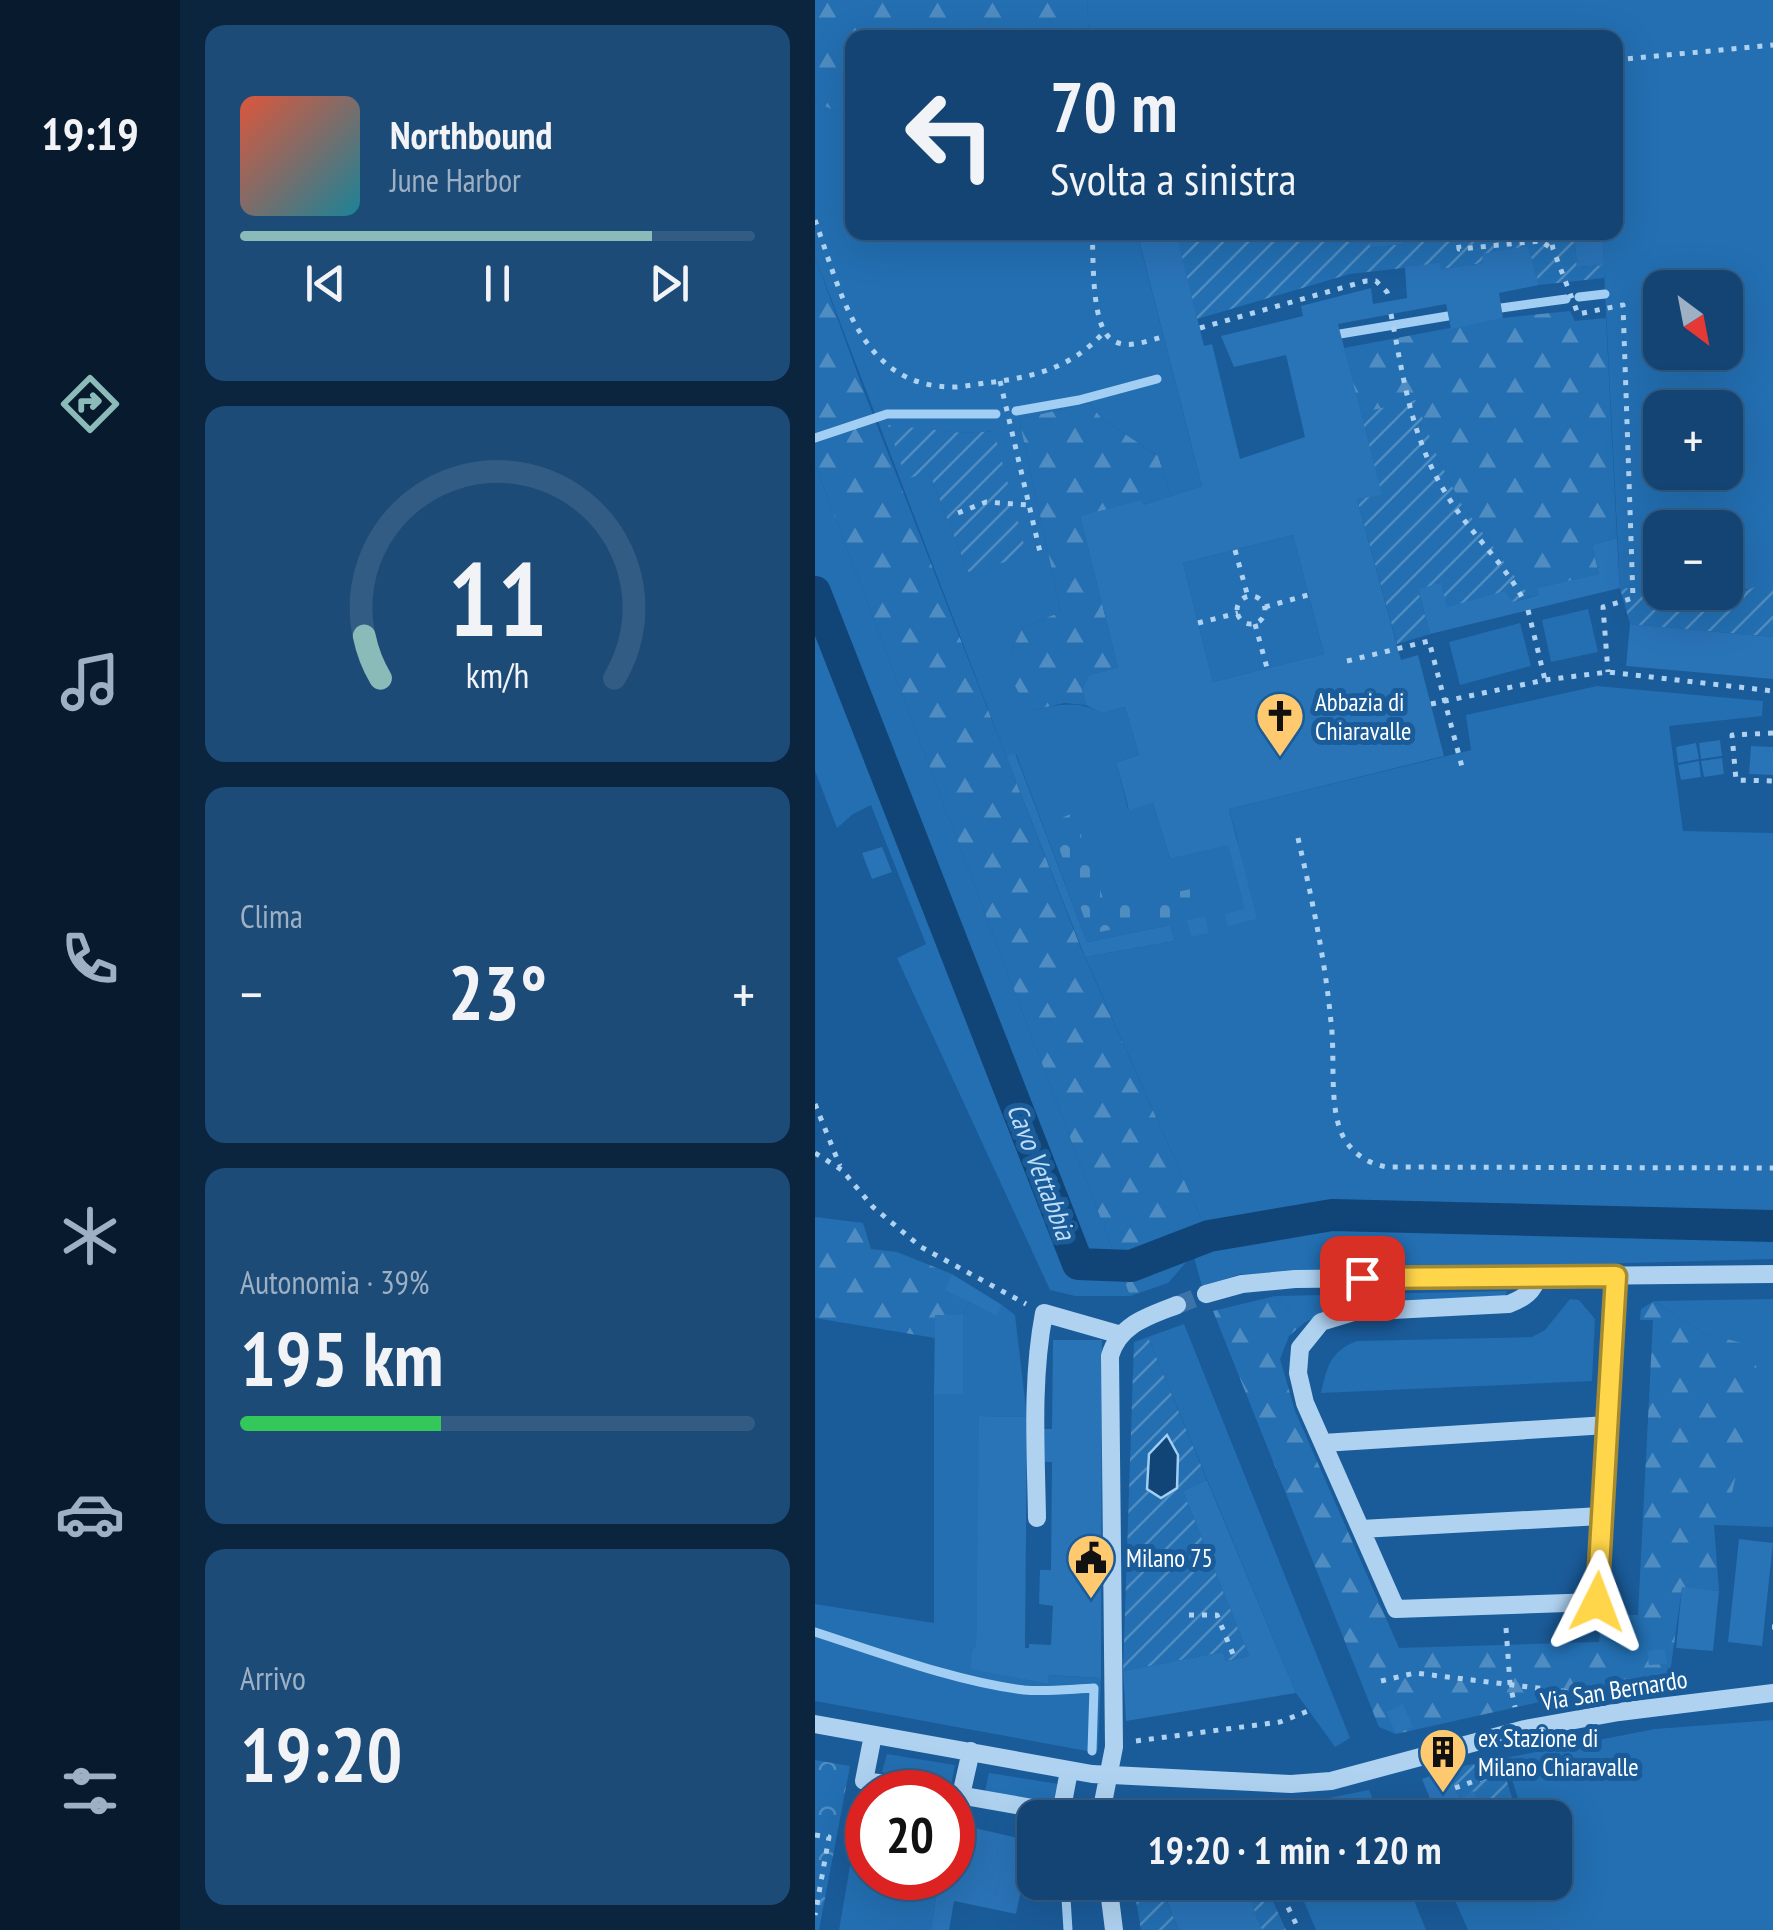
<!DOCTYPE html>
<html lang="it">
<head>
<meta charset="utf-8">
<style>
	body { margin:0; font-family:"PT Sans Narrow",sans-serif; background:#1d4b78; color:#f1f3f6; height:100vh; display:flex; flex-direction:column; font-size:38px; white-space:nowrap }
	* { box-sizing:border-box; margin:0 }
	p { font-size:32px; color:#9db0c4 }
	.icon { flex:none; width:55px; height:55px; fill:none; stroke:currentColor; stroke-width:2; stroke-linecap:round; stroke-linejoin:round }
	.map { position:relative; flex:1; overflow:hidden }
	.details { display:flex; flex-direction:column; gap:25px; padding:25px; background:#0b253f; width:635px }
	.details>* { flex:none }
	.banner { position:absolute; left:30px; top:30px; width:778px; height:210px; border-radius:20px; box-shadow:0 10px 40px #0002,0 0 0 2px #335c85; background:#144473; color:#f1f3f6; overflow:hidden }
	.needle { width:65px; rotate:148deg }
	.fabs { position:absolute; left:828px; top:270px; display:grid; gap:20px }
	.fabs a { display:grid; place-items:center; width:100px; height:100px; border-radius:20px; background:#144473; box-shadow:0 10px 40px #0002,0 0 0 2px #335c85; font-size:50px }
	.speed { position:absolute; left:30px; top:1770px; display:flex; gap:20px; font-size:50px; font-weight:700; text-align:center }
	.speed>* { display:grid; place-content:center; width:130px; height:130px; border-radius:50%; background:#144473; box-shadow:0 10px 40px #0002,0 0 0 2px #335c85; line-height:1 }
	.speed .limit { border:15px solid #d22; background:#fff; color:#111 }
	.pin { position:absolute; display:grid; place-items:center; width:85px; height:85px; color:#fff; margin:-42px; border-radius:20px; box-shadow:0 5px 15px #0006 }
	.me { position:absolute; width:110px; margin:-55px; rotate:3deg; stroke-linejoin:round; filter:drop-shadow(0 0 8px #0008) }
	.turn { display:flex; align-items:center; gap:35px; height:210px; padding:0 40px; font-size:45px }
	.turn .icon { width:130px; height:130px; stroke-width:2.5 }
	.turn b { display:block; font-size:70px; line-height:85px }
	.big { font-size:75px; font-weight:700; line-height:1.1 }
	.details .card { flex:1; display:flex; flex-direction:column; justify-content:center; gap:15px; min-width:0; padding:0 35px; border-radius:20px; background:#1d4b78 }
	.details .dial { align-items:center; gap:0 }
	.dial svg { height:260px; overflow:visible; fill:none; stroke:#335c85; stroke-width:7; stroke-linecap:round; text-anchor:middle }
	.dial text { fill:#f1f3f6; stroke:none }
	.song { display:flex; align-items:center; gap:30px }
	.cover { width:120px; height:120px; border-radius:15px; background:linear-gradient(135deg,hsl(10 70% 55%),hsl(190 70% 35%)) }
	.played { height:10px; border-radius:5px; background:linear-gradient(90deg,#8bbbb9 80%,#335c85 80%) }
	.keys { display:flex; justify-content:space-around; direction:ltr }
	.heat { display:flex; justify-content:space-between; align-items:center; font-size:55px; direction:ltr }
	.charge { height:15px; border-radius:8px; background:linear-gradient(90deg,#34c759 39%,#335c85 0) }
	.trip { position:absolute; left:202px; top:1800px; width:555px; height:100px; border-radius:20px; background:#144473; box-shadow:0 10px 40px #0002,0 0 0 2px #335c85; font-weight:700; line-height:100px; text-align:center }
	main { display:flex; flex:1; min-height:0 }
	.tabs { display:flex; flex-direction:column; width:180px; justify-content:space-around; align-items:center; background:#081b2e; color:#9db0c4 }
	.tabs .icon { width:70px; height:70px }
	.tabs .on { color:#8bbbb9 }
	.tabs b { font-size:45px; color:#f1f3f6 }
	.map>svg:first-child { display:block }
</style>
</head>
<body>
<main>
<nav class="tabs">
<b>19:19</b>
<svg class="icon on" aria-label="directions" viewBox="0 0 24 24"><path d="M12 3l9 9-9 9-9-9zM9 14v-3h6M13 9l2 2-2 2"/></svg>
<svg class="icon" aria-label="music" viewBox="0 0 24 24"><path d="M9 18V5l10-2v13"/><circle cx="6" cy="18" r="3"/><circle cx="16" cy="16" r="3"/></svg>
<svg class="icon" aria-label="phone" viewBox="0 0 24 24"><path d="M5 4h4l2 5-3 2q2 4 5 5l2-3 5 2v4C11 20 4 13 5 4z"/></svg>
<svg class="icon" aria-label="climate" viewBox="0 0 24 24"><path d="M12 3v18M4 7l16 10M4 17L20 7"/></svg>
<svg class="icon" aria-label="car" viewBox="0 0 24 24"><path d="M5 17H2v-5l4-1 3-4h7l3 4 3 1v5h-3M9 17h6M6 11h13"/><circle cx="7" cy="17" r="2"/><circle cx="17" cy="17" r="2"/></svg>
<svg class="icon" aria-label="filters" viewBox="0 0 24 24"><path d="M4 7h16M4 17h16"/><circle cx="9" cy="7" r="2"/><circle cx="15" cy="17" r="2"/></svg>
</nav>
<section class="details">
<div class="card">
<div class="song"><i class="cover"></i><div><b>Northbound</b><p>June Harbor</p></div></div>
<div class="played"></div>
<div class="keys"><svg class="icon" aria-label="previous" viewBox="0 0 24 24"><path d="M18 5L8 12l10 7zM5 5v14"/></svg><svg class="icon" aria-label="pause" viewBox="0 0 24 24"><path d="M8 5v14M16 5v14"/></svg><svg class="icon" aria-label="next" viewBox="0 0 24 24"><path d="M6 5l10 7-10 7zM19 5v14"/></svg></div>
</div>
<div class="card dial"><svg viewBox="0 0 100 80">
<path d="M14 69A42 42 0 1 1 86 69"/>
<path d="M14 69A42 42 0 0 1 9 56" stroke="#8bbbb9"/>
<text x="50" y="56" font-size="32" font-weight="700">11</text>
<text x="50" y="72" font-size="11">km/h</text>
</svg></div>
<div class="card"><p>Clima</p>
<div class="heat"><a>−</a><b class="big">23°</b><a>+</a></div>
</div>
<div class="card"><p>Autonomia · 39%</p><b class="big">195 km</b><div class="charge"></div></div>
<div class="card"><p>Arrivo</p><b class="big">19:20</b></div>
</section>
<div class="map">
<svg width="958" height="1930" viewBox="0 0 958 1930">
	<defs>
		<pattern id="forest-firs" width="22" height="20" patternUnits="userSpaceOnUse" patternTransform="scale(2.5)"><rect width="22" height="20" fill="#236fb2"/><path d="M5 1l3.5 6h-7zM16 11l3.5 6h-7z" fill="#4f8cc1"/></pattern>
		<pattern id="cemetery-stones" width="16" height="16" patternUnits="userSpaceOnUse" patternTransform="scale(2.5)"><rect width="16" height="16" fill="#236fb2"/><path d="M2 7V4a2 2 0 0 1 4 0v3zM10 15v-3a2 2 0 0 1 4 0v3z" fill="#4f8cc1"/></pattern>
		<pattern id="park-crowns" width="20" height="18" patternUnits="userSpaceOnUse" patternTransform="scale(2.5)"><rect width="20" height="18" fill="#236fb2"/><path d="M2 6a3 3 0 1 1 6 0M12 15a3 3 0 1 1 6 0" fill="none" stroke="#4f8cc1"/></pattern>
		<pattern id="garden-furrows" width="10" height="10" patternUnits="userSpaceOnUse" patternTransform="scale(2.5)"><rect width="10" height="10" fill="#236fb2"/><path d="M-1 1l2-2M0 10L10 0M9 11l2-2" fill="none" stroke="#4f8cc1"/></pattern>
	</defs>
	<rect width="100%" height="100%" fill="#1a5b99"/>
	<path fill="#236fb2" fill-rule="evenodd" d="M272 0H958V588L910 590V528H845V589L805 588 787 233 800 232V38L274 37ZM845 288H910V352H845ZM845 408H910V472H845Z
		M0 102 37 118 38 232 322 233 387 486 356 496 343 456 286 418 275 403 204 419 246 612 208 627 196 651 214 711C241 705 262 699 287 713L310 707 324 755 301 762 313 809 338 803 355 859 423 842 414 809 656 750 651 715 782 686 948 701 947 716 854 726 868 831 958 833V1259L426 1274 387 1286 378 1254 394 1236 270 957 360 941 355 925 272 942 201 754 191 756 0 257ZM74 426 149 433 179 431 153 572 114 472Z
		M0 464 315 1296H260L235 1290 82 958 111 944 56 805 38 814 22 828 0 771Z
		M478 535 509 654 398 682 368 563Z
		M773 609 783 652 736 662 727 620Z
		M705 623 716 666 645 685 634 642Z
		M692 1291 690 1298 507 1313 489 1323 460 1296Z
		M755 1299 764 1300 780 1319 777 1381 506 1393C512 1367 515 1351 542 1341L717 1337 730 1330Z
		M958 1299V1527L899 1525 927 1344 888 1333 839 1301Z
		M154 1302 182 1315 187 1305 200 1315 212 1417 165 1416 161 1646 158 1647 156 1668 233 1684 234 1675 286 1678 283 1750 272 1751 0 1701V1604L119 1623V1394H147L148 1315Z
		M369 1324 535 1738 520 1747 481 1693 333 1337Z
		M958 1720V1930H653L639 1898 672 1883 740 1882V1818L709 1817 690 1758 840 1729Z
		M72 1754 140 1765 136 1785 67 1772Z
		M174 1773 243 1784 238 1803 170 1791Z
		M554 1790 565 1817H493L494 1802Z
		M45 1809 52 1810V1878H60L59 1884 121 1897 116 1930H24Z
		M488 1883H592L611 1930H501L487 1897Z"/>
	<path fill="url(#forest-firs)" d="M0 0H272L274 37 38 38 37 118 0 102Z
		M0 257 51 397 267 951 394 1236 353 1283 315 1296 0 464Z
		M755 311 760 321 791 318 802 538 777 545 784 574 723 588 724 595 715 597 645 502 621 454 545 413 529 348 688 318Z
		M275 403 286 418 343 456 356 496 328 505 265 516 303 667 274 675 267 689 271 705 249 703 214 711 185 659 196 651 208 627 246 612 204 419Z
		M0 1217 48 1223 56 1249 82 1252 137 1274 154 1302 148 1315H120V1338L0 1318Z
		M460 1296 489 1323 474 1336 465 1359 480 1411 584 1648 784 1642 787 1614 823 1615 838 1320H825L826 1309 839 1301 888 1333 927 1343 944 1371 913 1511 899 1525 904 1591 867 1588 855 1673 581 1734 564 1727 398 1311Z"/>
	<path fill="url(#cemetery-stones)" d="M258 813 291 907 376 889 383 912 275 934 235 823Z"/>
	<path fill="url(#park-crowns)" d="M0 1760 35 1766 4 1930H0Z"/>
	<path fill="url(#garden-furrows)" d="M361 233H554L556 248 586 244 585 233H759L762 267 789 265V278L724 285 713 246 668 263 626 269 624 264 535 274 382 319Z
		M601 400 621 454 645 502 715 597 698 602 632 607 603 590 615 634 582 644 542 499 545 413Z
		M73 425 149 433 179 431 212 556 153 572 114 472 91 479Z
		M940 587 958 588V637L815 624 805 588 845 589V592H910V590H932Z
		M333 1337 392 1480 368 1491 434 1656 411 1661 408 1652 308 1671 319 1342Z
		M685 1759 703 1817H669L659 1792 644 1798 632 1769Z
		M318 1883H344L364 1930H326Z
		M428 1883H455V1895L471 1930H447Z"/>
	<path fill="#114577" stroke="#a2cef3" stroke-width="2.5" d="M352 1435 363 1455 362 1488 346 1498 332 1489 334 1454Z"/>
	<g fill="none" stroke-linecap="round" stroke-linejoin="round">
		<path stroke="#a2cef3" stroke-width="9" d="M764 297 790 294
			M686 308 751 299
			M525 334 633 316
			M201 411 264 400 342 379
			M0 438 72 414H181
			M0 1632C65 1653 142 1682 209 1690 232 1692 256 1689 279 1688L277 1751
			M250 1882 253 1930"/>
		<path stroke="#114577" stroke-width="32" d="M0 592 263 1264 316 1266 394 1236 517 1215 958 1226"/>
	</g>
	<path fill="#2973b7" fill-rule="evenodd" d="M322 232H361L389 346 397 344 425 459 490 437 471 355 419 367 406 336 488 316 486 306 556 288 558 304 592 298 590 267 625 263 626 269 668 263 667 254 713 246 724 285 684 293 688 318 636 329 631 304 523 324 567 495 542 499 586 660 603 655 629 756 414 809 442 919 413 926 410 914 430 909 413 845 355 859 338 803 314 810 301 762 324 755 310 707 287 713 271 705 267 689 274 675 303 667 265 516 327 500 328 505 387 486ZM478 535 509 654 398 682 368 563Z
		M554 232H585L587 244 555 248Z
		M759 232H787L789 265 762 267Z
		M802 538 805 588 615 634 603 589 626 583 632 607 690 591 698 602 724 595 722 588 784 574 777 545Z
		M815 624 958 637V679L811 666Z
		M905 740 907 756 886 759 884 743Z
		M881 743 884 759 863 763 861 747Z
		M936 746 958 747V775L934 774Z
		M200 753 272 942 355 925 360 941 270 957 191 756Z
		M907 758 909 774 889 777 886 761Z
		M884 761 886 777 866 780 863 765Z
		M67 847 77 872 57 879 47 853Z
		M390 916 394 933 376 937 372 920Z
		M137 1274 187 1305 182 1316 130 1290Z
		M120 1315H148V1394H119Z
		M238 1340H287L286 1678 234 1675 233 1684 155 1669 158 1647 161 1646 164 1416 212 1417 210 1648H214V1644L236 1645 238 1606 224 1604 225 1570H236L237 1462H224L225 1429H237Z
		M392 1480 481 1693 311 1721 308 1671 408 1652 411 1661 434 1656 368 1491Z
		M924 1539 958 1543 947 1646 913 1642Z
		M867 1587 904 1591 898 1651 861 1648Z
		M850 1649 852 1664 834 1665 832 1651Z
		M588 1704 598 1727 581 1734 571 1712Z
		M632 1769 644 1798 659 1791 669 1818H623L607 1779Z
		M138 1823 216 1841 201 1914 139 1901 134 1930H116L121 1897 59 1884 60 1878H138Z
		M344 1882H428L447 1930H364Z"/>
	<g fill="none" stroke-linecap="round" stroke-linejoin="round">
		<path stroke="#3c74a8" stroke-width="18" stroke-dasharray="18 9" stroke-linecap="butt" d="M362 1305 391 1294"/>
		<path stroke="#afd2f1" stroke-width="5" stroke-dasharray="5 8" stroke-linecap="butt" d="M800 60 958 45
			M0 220C26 292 45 389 141 387 154 386 167 383 179 382 223 376 258 366 288 333
			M277 232C279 257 275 330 299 341 313 349 332 341 347 337
			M642 232 644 249 726 241 737 249
			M735 232 738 249 763 314 808 305 818 598 788 607 793 672
			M576 314C588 376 596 437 630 492 652 530 687 560 708 599
			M385 328 551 281H561L572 292 575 301
			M185 381 225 552
			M143 513 171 502 214 505
			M420 550 433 597
			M422 610a14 14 0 1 1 28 0a14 14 0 1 1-28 0Z
			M450 607 493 595
			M713 610 730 680
			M383 623 423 613
			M440 624 452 668
			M532 661 614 641 647 767
			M616 704 730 680 793 672 958 691
			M958 733 917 735 921 780 958 781
			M483 838C497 899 510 959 516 1022 520 1053 515 1093 523 1123 529 1147 548 1163 572 1167L958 1168
			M0 1104 25 1166
			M0 1153 27 1170 58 1207 106 1247 211 1304
			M374 1615H402L420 1659
			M957 1627H958
			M691 1628 695 1684 700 1707
			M566 1681 600 1673 763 1693
			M321 1741 465 1722 493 1711
			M640 1788 674 1776 669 1764
			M0 1835 14 1837 0 1915
			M470 1882V1901L484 1930"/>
		<path stroke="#afd2f1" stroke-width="18" d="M723 1275C719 1292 709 1298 694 1304L539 1312 506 1322 485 1348 483 1373 490 1403 581 1609 781 1602 801 1276
			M391 1294 427 1284 480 1279 958 1274
			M508 1443 792 1425
			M222 1518C221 1450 216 1381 229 1313L306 1335
			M546 1529 786 1516
			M0 1724 277 1774 476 1784 516 1781 710 1729 804 1712 958 1693
			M58 1735 49 1781 128 1792
			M138 1794 246 1813 254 1771
			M146 1795 156 1751
			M285 1818 299 1747 295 1356C304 1324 334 1316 362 1305
			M293 1882 299 1930"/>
	</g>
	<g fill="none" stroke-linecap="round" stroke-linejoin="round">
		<g stroke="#a68a30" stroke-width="25">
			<path id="route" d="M547 1278 801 1276 782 1602"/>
		</g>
		<use href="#route" stroke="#ffd54a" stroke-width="18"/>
	</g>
	<defs>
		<g id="church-pin" transform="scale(2.5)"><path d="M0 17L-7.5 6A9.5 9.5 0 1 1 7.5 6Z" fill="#ffca6f" stroke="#1a5b99"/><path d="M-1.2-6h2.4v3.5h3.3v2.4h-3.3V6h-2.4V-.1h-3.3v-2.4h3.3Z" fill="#111"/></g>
		<g id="civic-pin" transform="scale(2.5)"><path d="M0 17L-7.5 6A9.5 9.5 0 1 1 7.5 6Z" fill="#ffca6f" stroke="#1a5b99"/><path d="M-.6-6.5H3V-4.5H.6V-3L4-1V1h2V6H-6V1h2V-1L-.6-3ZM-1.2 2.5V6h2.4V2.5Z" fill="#111"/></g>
		<g id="building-pin" transform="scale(2.5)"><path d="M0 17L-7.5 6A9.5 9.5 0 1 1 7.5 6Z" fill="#ffca6f" stroke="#1a5b99"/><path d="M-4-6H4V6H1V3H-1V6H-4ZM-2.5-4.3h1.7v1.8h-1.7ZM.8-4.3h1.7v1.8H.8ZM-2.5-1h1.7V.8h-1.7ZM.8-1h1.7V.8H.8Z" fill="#111"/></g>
	</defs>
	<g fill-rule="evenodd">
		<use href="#church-pin" x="465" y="716"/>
		<use href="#civic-pin" x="276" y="1558"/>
		<use href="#building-pin" x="628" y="1752"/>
	</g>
	<g text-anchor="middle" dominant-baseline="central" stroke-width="10" stroke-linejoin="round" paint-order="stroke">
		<g font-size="25" fill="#fff" stroke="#1a5b99" text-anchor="start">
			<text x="500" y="702">Abbazia di<tspan x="500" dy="29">Chiaravalle</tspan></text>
			<text x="311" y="1558">Milano 75</text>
			<text x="663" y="1738">ex Stazione di<tspan x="663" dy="29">Milano Chiaravalle</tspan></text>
		</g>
		<g font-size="25" fill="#fff" stroke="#1a5b99">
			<text transform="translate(799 1690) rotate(-9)">Via San Bernardo</text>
		</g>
		<g font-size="28" font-style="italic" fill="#bcdcf7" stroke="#1a5b99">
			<text transform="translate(227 1171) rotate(69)">Cavo Vettabbia</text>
		</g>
	</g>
</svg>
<div class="fabs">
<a><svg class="needle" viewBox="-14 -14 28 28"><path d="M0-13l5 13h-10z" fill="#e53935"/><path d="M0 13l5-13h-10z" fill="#9db0c4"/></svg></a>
<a>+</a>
<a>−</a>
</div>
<div class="speed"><div class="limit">20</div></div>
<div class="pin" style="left:547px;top:1278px;background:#d93025"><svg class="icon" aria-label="arrive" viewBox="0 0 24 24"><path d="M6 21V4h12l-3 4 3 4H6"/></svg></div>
<svg class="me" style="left:782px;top:1602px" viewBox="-20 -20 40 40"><path d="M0-17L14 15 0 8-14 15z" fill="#ffd54a" stroke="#fff" stroke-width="4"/></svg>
<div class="trip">19:20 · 1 min · 120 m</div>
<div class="banner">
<div class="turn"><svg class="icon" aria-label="left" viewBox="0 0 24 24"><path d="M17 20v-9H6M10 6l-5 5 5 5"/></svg><div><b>70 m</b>Svolta a sinistra</div></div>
</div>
</div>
</main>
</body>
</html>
